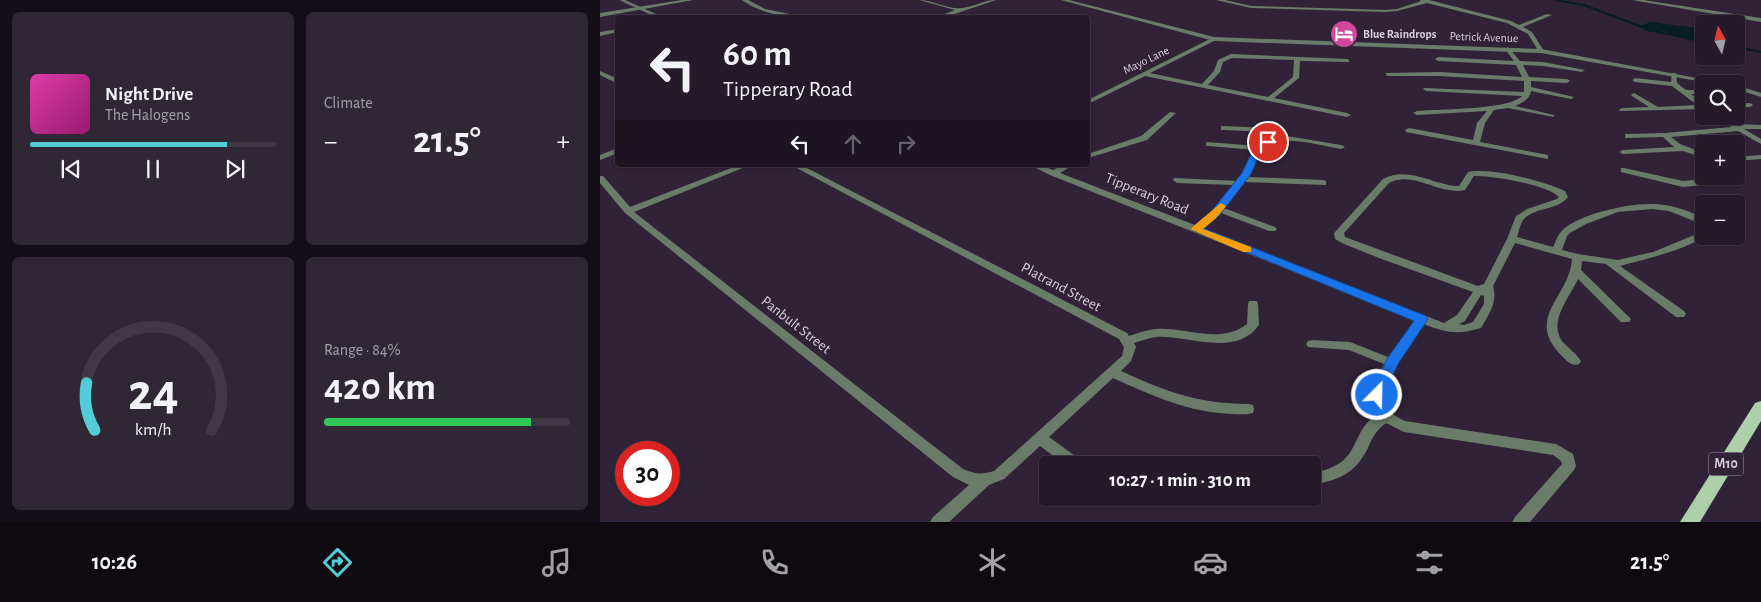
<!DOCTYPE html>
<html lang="en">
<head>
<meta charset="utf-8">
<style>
	body { margin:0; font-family:"Alegreya Sans",sans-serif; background:#302735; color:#f1f3f6; height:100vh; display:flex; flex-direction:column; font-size:19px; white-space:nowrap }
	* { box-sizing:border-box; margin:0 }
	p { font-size:16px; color:#a3a1a8 }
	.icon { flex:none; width:28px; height:28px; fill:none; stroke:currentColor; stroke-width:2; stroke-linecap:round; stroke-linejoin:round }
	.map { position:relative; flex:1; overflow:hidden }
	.drawer { display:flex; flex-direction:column; gap:12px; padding:12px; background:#140e17; width:600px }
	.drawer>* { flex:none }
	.top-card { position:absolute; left:15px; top:15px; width:475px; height:152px; border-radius:5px; box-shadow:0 1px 4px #0004,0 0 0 1px #413846; background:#241a29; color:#f1f3f6; overflow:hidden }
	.needle { width:32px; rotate:352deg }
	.buttons { position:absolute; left:1095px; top:15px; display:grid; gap:10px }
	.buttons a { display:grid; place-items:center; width:50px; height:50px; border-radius:5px; background:#241a29; box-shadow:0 1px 4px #0004,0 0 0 1px #413846; font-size:25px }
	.speed { position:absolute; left:15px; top:441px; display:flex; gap:10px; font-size:25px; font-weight:700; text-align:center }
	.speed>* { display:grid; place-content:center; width:65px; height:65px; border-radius:50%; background:#241a29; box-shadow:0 1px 4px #0004,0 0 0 1px #413846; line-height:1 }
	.speed .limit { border:8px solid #d22; background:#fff; color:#111 }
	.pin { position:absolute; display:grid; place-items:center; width:42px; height:42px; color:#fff; margin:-21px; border:2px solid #fff; border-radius:50%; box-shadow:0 1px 5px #0007 }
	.me { position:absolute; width:55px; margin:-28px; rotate:23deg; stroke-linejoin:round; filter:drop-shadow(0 0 4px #0008) }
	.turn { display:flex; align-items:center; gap:18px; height:105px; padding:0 25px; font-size:22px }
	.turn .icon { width:65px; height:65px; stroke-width:2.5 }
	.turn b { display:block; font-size:35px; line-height:42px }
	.lanes { display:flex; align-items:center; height:48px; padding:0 25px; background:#0003; justify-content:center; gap:25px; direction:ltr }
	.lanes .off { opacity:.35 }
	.big { font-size:38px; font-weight:700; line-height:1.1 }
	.drawer .widget { flex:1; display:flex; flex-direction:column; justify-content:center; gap:8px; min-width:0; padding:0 18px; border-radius:8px; background:#302735 }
	.drawer .dial { align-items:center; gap:0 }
	.dial svg { height:130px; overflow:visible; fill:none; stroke:#413846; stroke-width:7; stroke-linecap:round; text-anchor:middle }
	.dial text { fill:#f1f3f6; stroke:none }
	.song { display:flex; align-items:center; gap:15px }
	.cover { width:60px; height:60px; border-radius:8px; background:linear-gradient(135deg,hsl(320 70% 55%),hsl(320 70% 35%)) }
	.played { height:5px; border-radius:2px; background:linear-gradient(90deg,#52ccd6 80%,#413846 80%) }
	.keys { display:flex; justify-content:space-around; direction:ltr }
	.heat { display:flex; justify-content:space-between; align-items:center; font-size:28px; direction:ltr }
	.charge { height:8px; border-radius:4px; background:linear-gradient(90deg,#34c759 84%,#413846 0) }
	.drawer .tiles { flex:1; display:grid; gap:12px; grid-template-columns:repeat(2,1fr) }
	.trip { position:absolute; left:439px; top:456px; width:282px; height:50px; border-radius:5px; background:#241a29; box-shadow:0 1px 4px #0004,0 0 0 1px #413846; font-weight:700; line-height:50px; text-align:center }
	.menu { display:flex; height:80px; justify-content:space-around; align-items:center; background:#0e0a10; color:#a3a1a8 }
	.menu .icon { width:35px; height:35px }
	.menu .on { color:#52ccd6 }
	.menu b { font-size:22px; color:#f1f3f6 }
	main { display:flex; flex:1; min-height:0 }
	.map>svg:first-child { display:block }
</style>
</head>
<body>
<main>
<section class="drawer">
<div class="tiles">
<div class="widget">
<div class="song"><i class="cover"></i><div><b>Night Drive</b><p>The Halogens</p></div></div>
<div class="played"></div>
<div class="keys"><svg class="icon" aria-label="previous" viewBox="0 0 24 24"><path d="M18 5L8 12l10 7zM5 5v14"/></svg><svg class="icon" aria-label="pause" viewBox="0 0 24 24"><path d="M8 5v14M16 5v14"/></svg><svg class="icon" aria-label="next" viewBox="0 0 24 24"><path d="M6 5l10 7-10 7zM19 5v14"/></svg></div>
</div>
<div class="widget"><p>Climate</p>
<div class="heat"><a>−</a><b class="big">21.5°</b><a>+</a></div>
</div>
<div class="widget dial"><svg viewBox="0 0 100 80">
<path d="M14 69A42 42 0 1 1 86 69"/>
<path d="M14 69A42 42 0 0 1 9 40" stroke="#52ccd6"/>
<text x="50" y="56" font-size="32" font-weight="700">24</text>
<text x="50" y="72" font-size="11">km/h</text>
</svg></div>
<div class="widget"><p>Range · 84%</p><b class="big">420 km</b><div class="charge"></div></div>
</div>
</section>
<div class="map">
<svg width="1161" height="522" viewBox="0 0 1161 522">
	<rect width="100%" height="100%" fill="#302337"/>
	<path fill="#071e22" d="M1050 22 1104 29V42L1088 40 1062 31C1056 34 1051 32 1044 30L1049 29 1041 26Z"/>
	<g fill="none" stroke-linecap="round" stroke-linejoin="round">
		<path stroke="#071e22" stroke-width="2" d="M955 0 984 5 1050 30
			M1057 32 1082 37
			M1136 47 1161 52"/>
		<path fill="#6b7b69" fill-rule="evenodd" d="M19 0H25L65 18H58Z
			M142 0H148L165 9 210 18C187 18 161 14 142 0Z
			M319 0C332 0 350 10 362 8 374 7 384 0 396 0L343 18H334L355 10Z
			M616 0H625L651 6 786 10 797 9 821 1 820 0H829L911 21 919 25 947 14 952 15 923 27 932 32 944 51 941 53 939 52 928 34 907 23 827 3 797 11 786 12 651 8Z
			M1032 0H1043L1161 18V22Z
			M18 29V32L0 36V32Z
			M614 37 617 39 616 40 550 73 602 84 614 71 618 60 631 54 747 59 749 60V62L700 61 699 78 674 98 747 113 751 115 747 117 545 76 488 104V100ZM632 58 694 60 693 77 668 97 608 85 620 72 623 62Z
			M908 47 920 61 943 62 985 70 982 72 943 66 923 65 929 77 967 79 970 81 967 83 931 81V87L974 97 971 99 931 91C930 99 922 103 915 106L954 115V117L908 108 894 110 885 123 880 142 948 155V159L806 132 805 130 809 128 873 140 877 123 887 111 817 115 813 113 817 111C839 109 909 110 922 96L826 91 823 89 824 88 924 92V81L839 76H788L786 75V73L839 72 922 77 916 65 838 61 835 59 838 57 914 61 905 49Z
			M0 71 18 79V84L0 75Z
			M1072 73H1076L1077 83 1086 90H1104V94H1091L1104 104V109L1020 111 1019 110 1022 108 1049 107 1032 96 1031 95 1034 93 1058 107 1097 105 1072 86 1035 82 1032 80 1035 78 1071 82Z
			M1136 103H1150L1153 105 1150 107H1136Z
			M570 112 576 113 547 140 488 158V154L541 136Z
			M1115 116H1123L1136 124 1161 125V129H1144L1161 139V144L1138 131 1071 137 1080 144 1104 153V158L1083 151 1023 154 1019 152 1023 150 1074 147 1063 137 1025 138V134H1028L1065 133 1131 127Z
			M621 126 673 128 677 130 679 137 687 136 741 145 745 147 741 149C717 145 675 130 659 155 654 161 654 170 649 177L723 180 726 181V185L645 182 624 208 675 227 677 229 675 231H669L621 213 603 228 844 323 857 315 873 292 779 258 744 244 735 239 734 233 736 231 783 179C808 166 830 183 855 186H859L868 172C892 167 942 181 965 191L968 197C958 210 937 207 925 218 920 222 919 232 917 237L953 247C955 243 957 237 960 233 973 215 1029 203 1051 204 1070 204 1087 210 1104 218V225L1069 211 1052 209 1018 212 986 224 970 233 967 236 962 250 978 254 1018 260 1053 252 1104 231V236H1107C1080 251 1050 258 1020 266L1084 311 1086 314 1084 317H1076L1006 264 982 261 981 270 1031 319 1029 322H1021L978 279C970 297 948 321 962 341 968 348 976 353 981 361L979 364C971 367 966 360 960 354 925 317 970 296 972 259L915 243 893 286C898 302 889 314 881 328 858 335 846 333 824 324 811 341 775 385 787 407 790 413 798 418 805 421L956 444 973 454 976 466 974 470 930 522H912L915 517 962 464 961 461 953 455 804 432 786 423C777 429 772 438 768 448 755 473 740 480 712 485V473C765 464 747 433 778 414 767 397 774 381 784 364L749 350 708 347 706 344 708 341 712 340 750 342 788 357 815 320 450 175 430 165H441L453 170 463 165H473L460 173 595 225 612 212 633 185 577 183 573 180 574 178 637 181 643 173 651 154 655 150 609 146H606V142L659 146 665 140 672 139 670 132 624 130H621ZM874 176C891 175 948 185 959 197L957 199 927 209 916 216 907 239 884 284 878 286 745 237 744 233 789 183C814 170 839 196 865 190ZM881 295 884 296V304L873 322 864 325 859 324 865 321Z
			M18 148V153L0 160V155Z
			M1161 155V159L1136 161V157Z
			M139 165H150L34 212 363 469C375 474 382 475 394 471L522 356 524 347 519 339 191 165H201L527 333 529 336C538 333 547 330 556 329 587 327 620 345 647 324L648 304 649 301H657L658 304 659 325C636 358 588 335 556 337 548 338 541 341 534 343L536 347 531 361 521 371C567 392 596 403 648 404L653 405 654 409 653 413C646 415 640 414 633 414 590 413 551 395 513 378L449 437 482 461 484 465H466L440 446 404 479 389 485 349 522H330L333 517 369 485 353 477 25 213 0 183V176H3L30 207Z
			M1021 168H1024L1083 181 1136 176V174L1139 176 1136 181 1133 182 1083 187 1021 172Z"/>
		<path fill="#6b7b69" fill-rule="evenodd" d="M82 0H93L0 17V13Z
			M461 0H469L614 37 941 49 1129 84H1114L941 53 614 41Z
			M1136 85 1161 93V97L1136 89Z"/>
		<path fill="#adcfa9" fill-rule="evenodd" d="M1161 401V421L1100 522H1080L1155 403Z"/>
	</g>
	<path fill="#1a73e8" stroke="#114b97" d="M665 140 672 142 659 155 651 174 619 216 603 228 826 316 828 319 798 364 782 399H772L770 395 787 359 814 321 590 229 611 212 642 173 652 152Z"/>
	<path fill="#f59e0b" d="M621 203 626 206C619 216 612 222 603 229L651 247V252H643L590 229Z"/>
	<defs>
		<g id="hotel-disc" transform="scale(1.4375)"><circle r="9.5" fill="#d1479c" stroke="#302337"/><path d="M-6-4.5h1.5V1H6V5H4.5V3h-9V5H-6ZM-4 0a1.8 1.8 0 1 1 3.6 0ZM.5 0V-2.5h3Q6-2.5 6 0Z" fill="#fff"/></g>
	</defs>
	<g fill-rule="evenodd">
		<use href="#hotel-disc" x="744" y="34"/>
	</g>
	<g text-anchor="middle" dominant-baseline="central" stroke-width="5" stroke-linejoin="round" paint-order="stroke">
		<g font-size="12" font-weight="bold" fill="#d8cfdd" stroke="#302337" text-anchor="start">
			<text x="763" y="34">Blue Raindrops</text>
		</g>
		<g font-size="12" fill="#d8cfdd" stroke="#302337">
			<text transform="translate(884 37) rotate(2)">Petrick Avenue</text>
			<text transform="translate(546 60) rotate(-26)">Mayo Lane</text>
		</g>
		<rect fill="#302337" stroke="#a69bab" stroke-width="1" x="1108.5" y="452.5" width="35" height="23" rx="4"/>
		<g font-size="14" font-weight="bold" fill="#d8cfdd">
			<text x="1126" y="464">M10</text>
		</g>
		<g font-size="15" fill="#d8cfdd" stroke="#302337">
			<text transform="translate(547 194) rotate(22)">Tipperary Road</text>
			<text transform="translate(461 287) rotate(28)">Platrand Street</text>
			<text transform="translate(196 325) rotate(38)">Panbult Street</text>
		</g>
	</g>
</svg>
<div class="buttons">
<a><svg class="needle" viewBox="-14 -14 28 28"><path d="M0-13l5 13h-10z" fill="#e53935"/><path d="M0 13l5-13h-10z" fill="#a3a1a8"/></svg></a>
<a><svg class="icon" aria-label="search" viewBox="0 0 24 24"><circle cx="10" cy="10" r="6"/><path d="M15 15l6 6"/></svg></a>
<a>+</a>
<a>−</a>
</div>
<div class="speed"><div class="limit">30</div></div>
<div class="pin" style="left:668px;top:142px;background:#d93025"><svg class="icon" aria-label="arrive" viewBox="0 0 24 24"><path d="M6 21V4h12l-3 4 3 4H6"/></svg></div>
<svg class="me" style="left:777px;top:395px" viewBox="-20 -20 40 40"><circle r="17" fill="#1a73e8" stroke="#fff" stroke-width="3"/><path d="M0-11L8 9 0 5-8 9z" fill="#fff"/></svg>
<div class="trip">10:27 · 1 min · 310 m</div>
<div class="top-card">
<div class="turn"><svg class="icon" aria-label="left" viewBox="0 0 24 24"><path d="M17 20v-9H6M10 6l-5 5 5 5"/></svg><div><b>60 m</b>Tipperary Road</div></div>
<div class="lanes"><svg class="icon" aria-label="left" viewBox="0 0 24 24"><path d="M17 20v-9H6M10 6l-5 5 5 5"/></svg><svg class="icon off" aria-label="ahead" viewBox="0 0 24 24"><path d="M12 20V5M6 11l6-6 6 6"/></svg><svg class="icon off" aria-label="right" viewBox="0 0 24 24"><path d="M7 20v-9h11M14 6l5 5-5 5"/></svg></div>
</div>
</div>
</main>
<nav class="menu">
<b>10:26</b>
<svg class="icon on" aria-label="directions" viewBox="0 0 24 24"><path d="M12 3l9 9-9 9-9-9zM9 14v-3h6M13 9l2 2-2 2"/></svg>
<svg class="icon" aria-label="music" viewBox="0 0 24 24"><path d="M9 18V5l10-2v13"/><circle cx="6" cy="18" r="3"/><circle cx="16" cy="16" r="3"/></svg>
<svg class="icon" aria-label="phone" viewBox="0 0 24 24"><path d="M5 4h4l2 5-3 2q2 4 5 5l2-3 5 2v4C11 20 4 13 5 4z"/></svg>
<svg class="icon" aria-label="climate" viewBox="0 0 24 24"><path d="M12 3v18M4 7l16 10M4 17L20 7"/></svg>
<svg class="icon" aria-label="car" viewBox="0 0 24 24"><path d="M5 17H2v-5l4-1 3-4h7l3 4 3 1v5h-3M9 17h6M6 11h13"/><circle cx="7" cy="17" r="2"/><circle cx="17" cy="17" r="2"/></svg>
<svg class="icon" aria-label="filters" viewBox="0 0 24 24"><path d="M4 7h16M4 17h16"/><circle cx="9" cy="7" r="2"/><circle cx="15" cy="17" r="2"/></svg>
<b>21.5°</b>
</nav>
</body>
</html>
